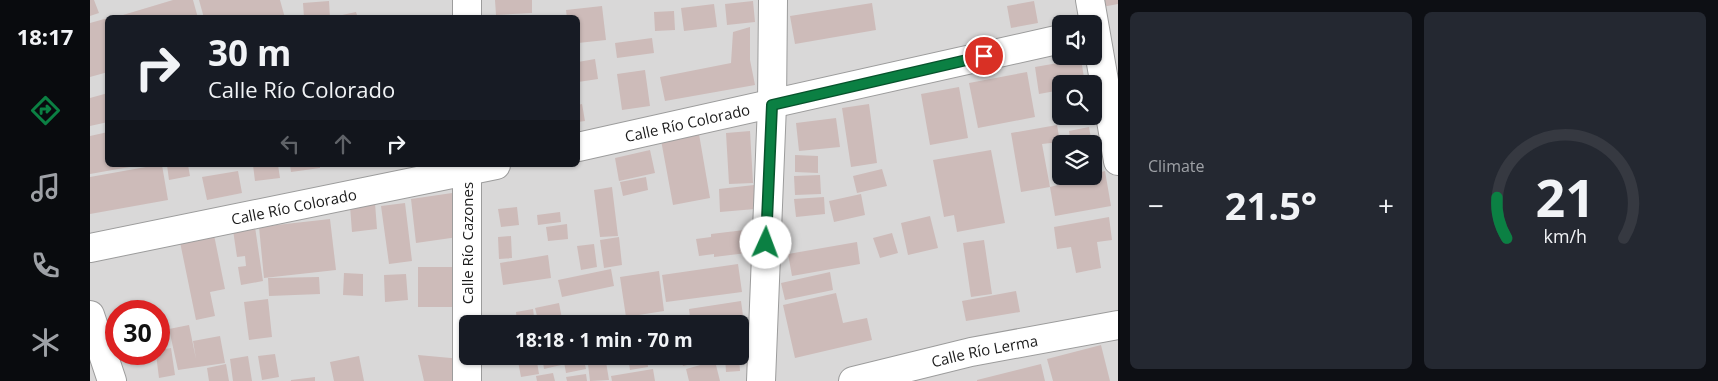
<!DOCTYPE html>
<html lang="en">
<head>
<meta charset="utf-8">
<style>
	body { margin:0; font-family:"Open Sans",sans-serif; background:#242831; color:#f1f3f6; height:100vh; display:flex; flex-direction:column; font-size:19px; white-space:nowrap }
	* { box-sizing:border-box; margin:0 }
	p { font-size:16px; color:#9ea1a6 }
	.icon { flex:none; width:28px; height:28px; fill:none; stroke:currentColor; stroke-width:2; stroke-linecap:round; stroke-linejoin:round }
	.map { position:relative; flex:1; overflow:hidden }
	.drawer { display:flex; flex-direction:column; gap:12px; padding:12px; background:#0d0f14; width:600px }
	.drawer>* { flex:none }
	.banner { position:absolute; left:15px; top:15px; width:475px; height:152px; border-radius:8px; box-shadow:0 1px 4px #0004; background:#171b24; color:#f1f3f6; overflow:hidden }
	.buttons { position:absolute; left:962px; top:15px; display:grid; gap:10px }
	.buttons a { display:grid; place-items:center; width:50px; height:50px; border-radius:8px; background:#171b24; box-shadow:0 1px 4px #0004; font-size:25px }
	.speed { position:absolute; left:15px; top:300px; display:flex; gap:10px; font-size:25px; font-weight:700; text-align:center }
	.speed>* { display:grid; place-content:center; width:65px; height:65px; border-radius:50%; background:#171b24; box-shadow:0 1px 4px #0004; line-height:1 }
	.speed .limit { border:8px solid #d22; background:#fff; color:#111 }
	.pin { position:absolute; display:grid; place-items:center; width:42px; height:42px; color:#fff; margin:-21px; border:2px solid #fff; border-radius:50%; box-shadow:0 1px 5px #0007 }
	.me { position:absolute; width:55px; margin:-28px; rotate:2deg; stroke-linejoin:round; filter:drop-shadow(0 0 4px #0008) }
	.turn { display:flex; align-items:center; gap:18px; height:105px; padding:0 20px; font-size:22px }
	.turn .icon { width:65px; height:65px; stroke-width:2.5 }
	.turn b { display:block; font-size:35px; line-height:42px }
	.lanes { display:flex; align-items:center; height:48px; padding:0 20px; background:#0003; justify-content:center; gap:25px; direction:ltr }
	.lanes .off { opacity:.35 }
	.big { font-size:38px; font-weight:700; line-height:1.1 }
	.drawer .widget { flex:1; display:flex; flex-direction:column; justify-content:center; gap:8px; min-width:0; padding:0 18px; border-radius:8px; background:#242831 }
	.drawer .dial { align-items:center; gap:0 }
	.dial svg { height:130px; overflow:visible; fill:none; stroke:#363941; stroke-width:7; stroke-linecap:round; text-anchor:middle }
	.dial text { fill:#f1f3f6; stroke:none }
	.heat { display:flex; justify-content:space-between; align-items:center; font-size:28px; direction:ltr }
	.drawer .tiles { flex:1; display:grid; gap:12px; grid-template-columns:repeat(2,1fr) }
	.trip { position:absolute; left:369px; top:315px; width:290px; height:50px; border-radius:8px; background:#171b24; box-shadow:0 1px 4px #0004; font-weight:700; line-height:50px; text-align:center }
	main { display:flex; flex:1; min-height:0 }
	.menu { display:flex; flex-direction:column; width:90px; justify-content:space-around; align-items:center; background:#090b0e; color:#9ea1a6 }
	.menu .icon { width:35px; height:35px }
	.menu .current { color:#0b8043 }
	.menu b { font-size:22px; color:#f1f3f6 }
	.map>svg:first-child { display:block }
</style>
</head>
<body>
<main>
<nav class="menu">
<b>18:17</b>
<svg class="icon current" aria-label="directions" viewBox="0 0 24 24"><path d="M12 3l9 9-9 9-9-9zM9 14v-3h6M13 9l2 2-2 2"/></svg>
<svg class="icon" aria-label="music" viewBox="0 0 24 24"><path d="M9 18V5l10-2v13"/><circle cx="6" cy="18" r="3"/><circle cx="16" cy="16" r="3"/></svg>
<svg class="icon" aria-label="phone" viewBox="0 0 24 24"><path d="M5 4h4l2 5-3 2q2 4 5 5l2-3 5 2v4C11 20 4 13 5 4z"/></svg>
<svg class="icon" aria-label="climate" viewBox="0 0 24 24"><path d="M12 3v18M4 7l16 10M4 17L20 7"/></svg>
</nav>
<div class="map">
<svg width="1028" height="381" viewBox="0 0 1028 381">
	<rect width="100%" height="100%" fill="#ede4e0"/>
	<path fill="#d9d8d8" fill-rule="evenodd" d="M0 0H1028V381H0ZM18 18H488V165H18ZM971 24H1004V56H971ZM971 84H1004V116H971ZM971 144H1004V176H971ZM26 311H69V354H26ZM378 324H650V356H378Z"/>
	<path fill="#cdbbb9" d="M0 0H4L9 13 0 16Z
		M83 0H103L108 18H23Z
		M109 0H190L195 18H114Z
		M405 0H442V13L406 15Z
		M1011 0H1028V4L1012 7Z
		M239 1 240 18H214L213 3Z
		M663 1 665 22 637 25 635 4Z
		M944 1 948 23 921 28 917 6Z
		M782 3 786 30 705 44 700 16Z
		M624 4 627 27 594 31 591 8Z
		M512 6 516 40 488 43V18H477L476 10Z
		M584 11 585 30 565 31 564 12Z
		M266 12 268 18H243V17Z
		M18 18V72L0 77V23Z
		M660 27V60L665 85 575 101 570 77 641 63 643 32Z
		M562 38 564 53 527 58 525 43Z
		M505 59 508 79 488 82V62Z
		M991 59 995 84H971V90L949 94 945 67Z
		M555 70 560 106 532 110 527 74Z
		M937 72 945 117 888 128 879 83Z
		M869 87 878 138 840 145 831 94Z
		M18 93V122L0 126V98Z
		M492 104 495 121 488 122V105Z
		M779 104 787 163 761 167 752 108Z
		M746 118 750 147 709 151 706 123Z
		M967 125 970 142 952 144 960 187 972 184 971 179 989 176H1004V174L1015 171 1021 206 965 216 960 187 931 192 921 133Z
		M999 127 1002 144H981L979 131Z
		M660 131 663 183 639 184 636 133Z
		M18 132V165L45 166 0 174V136Z
		M609 134 620 198 583 205 571 140Z
		M971 145V166L967 167 963 147Z
		M560 150 565 173 529 181 525 158Z
		M901 150 915 223 867 232 864 215 854 217 843 160Z
		M705 155 728 156V173L705 172Z
		M67 165H72L78 200 0 214V177Z
		M77 165H98L100 176 79 180Z
		M163 165H188L190 178 165 181Z
		M200 165H230V168L201 172Z
		M792 169 797 186 767 193 763 176Z
		M148 171 152 193 117 200 112 177Z
		M730 175 731 194 705 195 704 176Z
		M556 177 558 190 533 196 530 182Z
		M664 185 665 209 630 212 629 189Z
		M522 187 528 236 510 237 504 190Z
		M369 192 375 236 326 243 321 199Z
		M771 194 775 215 744 222 739 201Z
		M734 197 735 214 706 217 704 199Z
		M285 203 287 229 262 232 260 206Z
		M315 203 322 261 299 264 291 206Z
		M427 207 429 225 411 227 408 209Z
		M470 212 471 222 448 225 447 215Z
		M840 216 848 248 818 255 811 223Z
		M1019 217 1022 240 1007 242 1011 268 986 273 981 247 967 249 964 227Z
		M240 219 246 270 174 278 169 227Z
		M477 224 478 239 458 241 456 227Z
		M165 227 173 281 151 285 148 267 156 266 155 256 147 257 143 230Z
		M663 229 665 252 624 257V254L609 256 606 239 621 237V234Z
		M802 233 808 253 790 258 783 238Z
		M124 235 135 289 120 292 125 316 106 320 90 242Z
		M421 236 422 258 409 259 408 237Z
		M529 237 532 265 514 268 510 240Z
		M894 240 902 294 881 297 873 243Z
		M767 242 770 264 702 276 698 254Z
		M504 244 507 267 491 270 487 246Z
		M458 255 461 278 413 285 410 263Z
		M648 264 652 292 576 302 572 275Z
		M328 267H369V307H328Z
		M521 269 524 286 472 297 468 280Z
		M569 271 574 311 536 317 530 277Z
		M740 272 743 290 695 300 691 283Z
		M254 273 273 274V296L253 295Z
		M316 274 318 300 295 302 294 275Z
		M229 277 230 294 179 296 178 278Z
		M926 291 930 312 876 321 872 301Z
		M746 293 753 323 777 318 782 340 705 358 693 305Z
		M178 299 182 337 159 340 154 302Z
		M651 301 654 323 601 324 599 309Z
		M469 303 473 324H449L445 308Z
		M443 309 445 324H427L426 312Z
		M530 316 531 324H515L514 318Z
		M510 318 511 324H493V320Z
		M650 324 654 342 650 343Z
		M99 325 106 359 103 341 130 336 135 363 88 370 79 329Z
		M1011 345 1020 381H963L957 359Z
		M81 348 85 375 69 378 66 354H69V350Z
		M185 354 189 377 172 380 168 356Z
		M328 355 372 359 373 381H334Z
		M158 356 162 381H143L140 359Z
		M269 356 274 381H244L240 362Z
		M427 356H446L449 374 431 377Z
		M452 356H469L471 365 454 369Z
		M473 356H493L496 369 476 373Z
		M497 356H515L519 380 500 381Z
		M519 356H535L536 362 521 365Z
		M538 356H557L558 367 540 370Z
		M591 356H622L623 359 593 366Z
		M635 356H649L650 371 636 372Z
		M625 361 630 381H599L596 369Z
		M136 364 139 381H119L117 368Z
		M951 364 955 381H887V380Z
		M563 369 565 381H522L521 376Z
		M463 373 465 381H447L446 376Z
		M496 374 497 381H477L476 377Z
		M225 377V381H201V380Z"/>
	<g fill="none" stroke-linecap="round" stroke-linejoin="round">
		<g stroke="#9c9c9c" stroke-width="30">
			<g id="street">
				<path d="M377 0V18"/>
				<path d="M1000 0 1028 161"/>
				<path id="s1" d="M488 147 971 39"/>
				<path d="M377 165V381"/>
				<path id="s2" d="M0 248 406 165"/>
				<path d="M0 315 22 381"/>
				<path d="M671 381 682 105 683 0"/>
				<path id="s3" d="M763 381 881 352 1028 325"/>
			</g>
		</g>
		<use href="#street" stroke="#fff" stroke-width="28"/>
	</g>
	<g fill="none" stroke-linecap="round" stroke-linejoin="round">
		<g stroke="#07532c" stroke-width="12">
			<path id="route" d="M676 243 682 105 894 56"/>
		</g>
		<use href="#route" stroke="#0b8043" stroke-width="9"/>
	</g>
	<g text-anchor="middle" dominant-baseline="central" stroke-width="5" stroke-linejoin="round" paint-order="stroke">
		<g font-size="15" fill="#1b1b1b" stroke="#fff">
			<text stroke="none"><textPath href="#s1" startOffset="112">Calle Río Colorado</textPath></text>
			<text stroke="none"><textPath href="#s2" startOffset="208">Calle Río Colorado</textPath></text>
			<text transform="translate(377 243) rotate(-90)">Calle Río Cazones</text>
			<text stroke="none"><textPath href="#s3" startOffset="135">Calle Río Lerma</textPath></text>
		</g>
	</g>
</svg>
<div class="buttons">
<a><svg class="icon" aria-label="sound" viewBox="0 0 24 24"><path d="M4 9h4l5-4v14l-5-4H4zM17 9q2 3 0 6"/></svg></a>
<a><svg class="icon" aria-label="search" viewBox="0 0 24 24"><circle cx="10" cy="10" r="6"/><path d="M15 15l6 6"/></svg></a>
<a><svg class="icon" aria-label="layers" viewBox="0 0 24 24"><path d="M12 4l9 5-9 5-9-5zM3 14l9 5 9-5"/></svg></a>
</div>
<div class="speed"><div class="limit">30</div></div>
<div class="pin" style="left:894px;top:56px;background:#d93025"><svg class="icon" aria-label="arrive" viewBox="0 0 24 24"><path d="M6 21V4h12l-3 4 3 4H6"/></svg></div>
<svg class="me" style="left:676px;top:243px" viewBox="-20 -20 40 40"><circle r="19" fill="#fff"/><path d="M0-13L10 11 0 6-10 11z" fill="#0b8043"/></svg>
<div class="trip">18:18 · 1 min · 70 m</div>
<div class="banner">
<div class="turn"><svg class="icon" aria-label="right" viewBox="0 0 24 24"><path d="M7 20v-9h11M14 6l5 5-5 5"/></svg><div><b>30 m</b>Calle Río Colorado</div></div>
<div class="lanes"><svg class="icon off" aria-label="left" viewBox="0 0 24 24"><path d="M17 20v-9H6M10 6l-5 5 5 5"/></svg><svg class="icon off" aria-label="ahead" viewBox="0 0 24 24"><path d="M12 20V5M6 11l6-6 6 6"/></svg><svg class="icon" aria-label="right" viewBox="0 0 24 24"><path d="M7 20v-9h11M14 6l5 5-5 5"/></svg></div>
</div>
</div>
<section class="drawer">
<div class="tiles">
<div class="widget"><p>Climate</p>
<div class="heat"><a>−</a><b class="big">21.5°</b><a>+</a></div>
</div>
<div class="widget dial"><svg viewBox="0 0 100 80">
<path d="M14 69A42 42 0 1 1 86 69"/>
<path d="M14 69A42 42 0 0 1 8 44" stroke="#0b8043"/>
<text x="50" y="56" font-size="32" font-weight="700">21</text>
<text x="50" y="72" font-size="11">km/h</text>
</svg></div>
</div>
</section>
</main>
</body>
</html>
